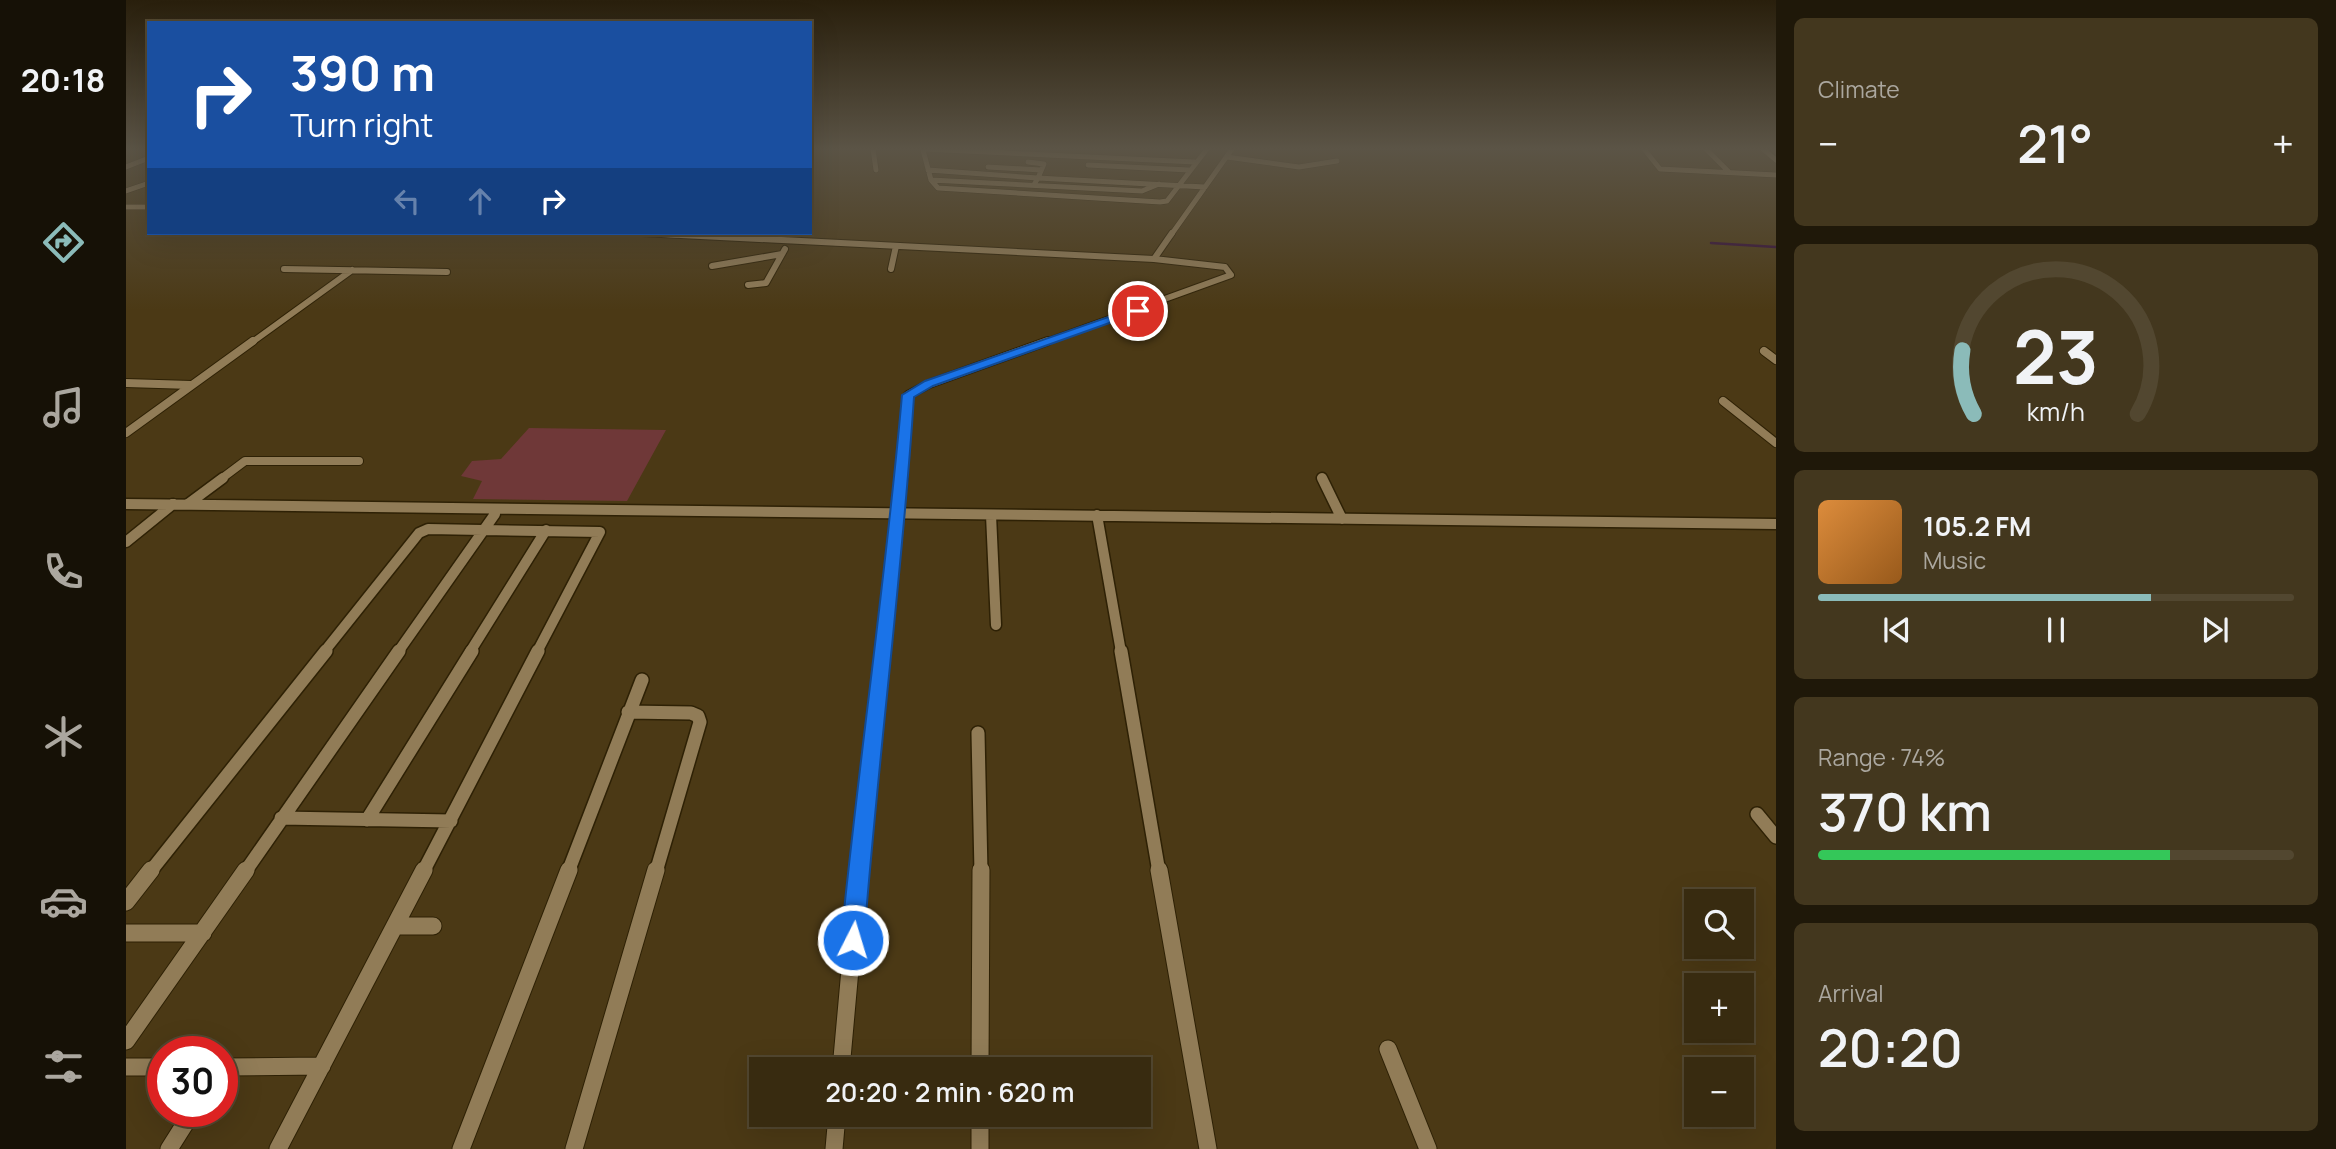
<!DOCTYPE html>
<html lang="en">
<head>
<meta charset="utf-8">
<style>
	body { margin:0; font-family:Manrope,sans-serif; background:#43371e; color:#f1f3f6; height:100vh; display:flex; flex-direction:column; font-size:26px; white-space:nowrap }
	* { box-sizing:border-box; margin:0 }
	p { font-size:23px; color:#aba79f }
	.icon { flex:none; width:38px; height:38px; fill:none; stroke:currentColor; stroke-width:2; stroke-linecap:round; stroke-linejoin:round }
	.map { position:relative; flex:1; overflow:hidden }
	.panel { display:flex; flex-direction:column; gap:18px; padding:18px; background:#1f1809; width:560px }
	.panel>* { flex:none }
	.banner { position:absolute; left:21px; top:21px; width:665px; height:214px; border-radius:0px; box-shadow:0 7px 28px #0002,0 0 0 2px #524730; background:#1a4fa0; color:#fff; overflow:hidden }
	.tools { position:absolute; left:1558px; top:889px; display:grid; gap:14px }
	.tools a { display:grid; place-items:center; width:70px; height:70px; border-radius:0px; background:#382b10; box-shadow:0 7px 28px #0002,0 0 0 2px #524730; font-size:35px }
	.speed { position:absolute; left:21px; top:1036px; display:flex; gap:14px; font-size:35px; font-weight:700; text-align:center }
	.speed>* { display:grid; place-content:center; width:91px; height:91px; border-radius:50%; background:#382b10; box-shadow:0 7px 28px #0002,0 0 0 2px #524730; line-height:1 }
	.speed .limit { border:10px solid #d22; background:#fff; color:#111 }
	.pin { position:absolute; display:grid; place-items:center; width:60px; height:60px; color:#fff; margin:-30px; border:4px solid #fff; border-radius:50%; box-shadow:0 2px 7px #0007 }
	.me { position:absolute; width:77px; margin:-38px; rotate:5deg; stroke-linejoin:round; filter:drop-shadow(0 0 5px #0008) }
	.turn { display:flex; align-items:center; gap:24px; height:147px; padding:0 28px; font-size:32px }
	.turn .icon { width:91px; height:91px; stroke-width:2.5 }
	.turn b { display:block; font-size:49px; line-height:60px }
	.lanes { display:flex; align-items:center; height:66px; padding:0 28px; background:#0003; justify-content:center; gap:35px; direction:ltr }
	.lanes .off { opacity:.35 }
	.big { font-size:52px; font-weight:600; line-height:1.1 }
	.panel .tile { flex:1; display:flex; flex-direction:column; justify-content:center; gap:10px; min-width:0; padding:0 24px; border-radius:10px; background:#43371e }
	.panel .dial { align-items:center; gap:0 }
	.dial svg { height:182px; overflow:visible; fill:none; stroke:#524730; stroke-width:7; stroke-linecap:round; text-anchor:middle }
	.dial text { fill:#f1f3f6; stroke:none }
	.song { display:flex; align-items:center; gap:21px }
	.cover { width:84px; height:84px; border-radius:10px; background:linear-gradient(135deg,hsl(30 70% 55%),hsl(30 70% 35%)) }
	.played { height:7px; border-radius:4px; background:linear-gradient(90deg,#8bbbb9 70%,#524730 70%) }
	.keys { display:flex; justify-content:space-around; direction:ltr }
	.heat { display:flex; justify-content:space-between; align-items:center; font-size:38px; direction:ltr }
	.charge { height:10px; border-radius:5px; background:linear-gradient(90deg,#34c759 74%,#524730 0) }
	.trip { position:absolute; left:623px; top:1057px; width:402px; height:70px; border-radius:0px; background:#382b10; box-shadow:0 7px 28px #0002,0 0 0 2px #524730; font-weight:600; line-height:70px; text-align:center }
	main { display:flex; flex:1; min-height:0 }
	.tab-bar { display:flex; flex-direction:column; width:126px; justify-content:space-around; align-items:center; background:#161106; color:#aba79f }
	.tab-bar .icon { width:49px; height:49px }
	.tab-bar .active { color:#8bbbb9 }
	.tab-bar b { font-size:32px; color:#f1f3f6 }
	.map>svg:first-child { display:block }
</style>
</head>
<body>
<main>
<nav class="tab-bar">
<b>20:18</b>
<svg class="icon active" aria-label="directions" viewBox="0 0 24 24"><path d="M12 3l9 9-9 9-9-9zM9 14v-3h6M13 9l2 2-2 2"/></svg>
<svg class="icon" aria-label="music" viewBox="0 0 24 24"><path d="M9 18V5l10-2v13"/><circle cx="6" cy="18" r="3"/><circle cx="16" cy="16" r="3"/></svg>
<svg class="icon" aria-label="phone" viewBox="0 0 24 24"><path d="M5 4h4l2 5-3 2q2 4 5 5l2-3 5 2v4C11 20 4 13 5 4z"/></svg>
<svg class="icon" aria-label="climate" viewBox="0 0 24 24"><path d="M12 3v18M4 7l16 10M4 17L20 7"/></svg>
<svg class="icon" aria-label="car" viewBox="0 0 24 24"><path d="M5 17H2v-5l4-1 3-4h7l3 4 3 1v5h-3M9 17h6M6 11h13"/><circle cx="7" cy="17" r="2"/><circle cx="17" cy="17" r="2"/></svg>
<svg class="icon" aria-label="filters" viewBox="0 0 24 24"><path d="M4 7h16M4 17h16"/><circle cx="9" cy="7" r="2"/><circle cx="15" cy="17" r="2"/></svg>
</nav>
<div class="map">
<svg width="1650" height="1149" viewBox="0 0 1650 1149">
	<rect width="100%" height="100%" fill="#4b3915"/>
	<path fill="#6f3838" d="M403 428 540 430 501 501 347 499 356 481 335 476 346 461 375 459Z"/>
	<g fill="none" stroke-linecap="round" stroke-linejoin="round">
		<path stroke="#310938" stroke-width="2.5" d="M1585 243 1650 247"/>
		<g stroke="#2e2105" stroke-width="6">
			<path id="street-far5" d="M747 149 750 170
				M797 149 1069 162
				M1518 149 1534 169 1650 175
				M1580 149 1603 172
				M1637 149 1650 160
				M797 150 805 180 1016 191 1033 184
				M1101 157 1173 167 1211 161
				M962 165 1063 170
				M0 167 23 158
				M862 167 915 170
				M802 170 912 178 918 164 902 162
				M805 180 812 188 1034 202 1041 201 1081 149
				M909 183 912 178 1079 187
				M0 191 23 183
				M0 207H23
				M508 233 551 235
				M1045 235 1106 149"/>
		</g>
		<g stroke="#2e2105" stroke-width="8">
			<path id="street-far4" d="M516 233 1028 259
				M586 266 656 254
				M158 269 321 272
				M765 269 770 246
				M622 285 640 283 659 249
				M125 343 226 270
				M917 343 1105 275 1099 267 1028 259 1046 233"/>
		</g>
		<g stroke="#2e2105" stroke-width="10">
			<path id="street-far3" d="M1638 351 1650 360
				M0 383 65 385
				M1597 401 1650 443
				M0 433 127 341
				M95 479 119 461H233
				M776 479 782 395 803 384 922 341"/>
		</g>
		<g stroke="#2e2105" stroke-width="13">
			<path id="street-far2" d="M1196 478 1216 519
				M0 504 1650 524
				M62 504 97 478
				M865 515 870 625
				M971 515 995 652
				M0 542 47 504
				M198 652 293 533 302 529 474 532 411 652
				M272 652 369 514
				M344 652 420 530
				M756 652 776 478"/>
		</g>
		<g stroke="#2e2105" stroke-width="16">
			<path id="street-far1" d="M995 651 1033 872
				M502 712 565 713 572 716 574 722 530 872
				M852 733 855 872
				M1631 814 1650 837
				M155 818 325 821
				M241 820 346 651
				M24 872 200 651
				M119 872 273 651
				M297 872 412 651
				M442 872 516 680
				M732 872 756 651"/>
		</g>
		<g stroke="#2e2105" stroke-width="19">
			<path id="street" d="M1033 870 1082 1149
				M0 902 25 870
				M270 926H307
				M0 933H77
				M0 1041 120 870
				M1262 1049 1302 1149
				M0 1067H37
				M96 1067 196 1066
				M715 1069 733 870
				M854 1069 855 870
				M854 1115V1149
				M43 1149 67 1111
				M152 1149 298 870
				M335 1149 443 870
				M448 1149 530 870
				M708 1149 711 1115"/>
		</g>
		<use href="#street-far5" stroke="#917c57" stroke-width="5"/>
		<use href="#street-far4" stroke="#917c57" stroke-width="6"/>
		<use href="#street-far3" stroke="#917c57" stroke-width="8"/>
		<use href="#street-far2" stroke="#917c57" stroke-width="10"/>
		<use href="#street-far1" stroke="#917c57" stroke-width="13"/>
		<use href="#street" stroke="#917c57" stroke-width="17"/>
	</g>
	<linearGradient id="sky" x2="0" y2="1"><stop stop-color="#291f0c"/><stop offset="0.48" stop-color="#5b5446"/><stop offset="1" stop-color="#5b5446" stop-opacity="0"/></linearGradient>
	<rect width="1650" height="310" fill="url(#sky)"/>
	<path fill="#1a73e8" stroke="#114b97" stroke-width="2" d="M1008 308 1017 311 807 386 788 397C776 578 752 759 738 940L735 948 727 951 718 948 715 940C733 758 760 577 776 395L799 381Z"/>
</svg>
<div class="tools">
<a><svg class="icon" aria-label="search" viewBox="0 0 24 24"><circle cx="10" cy="10" r="6"/><path d="M15 15l6 6"/></svg></a>
<a>+</a>
<a>−</a>
</div>
<div class="speed"><div class="limit">30</div></div>
<div class="pin" style="left:1012px;top:311px;background:#d93025"><svg class="icon" aria-label="arrive" viewBox="0 0 24 24"><path d="M6 21V4h12l-3 4 3 4H6"/></svg></div>
<svg class="me" style="left:727px;top:940px" viewBox="-20 -20 40 40"><circle r="17" fill="#1a73e8" stroke="#fff" stroke-width="3"/><path d="M0-11L8 9 0 5-8 9z" fill="#fff"/></svg>
<div class="trip">20:20 · 2 min · 620 m</div>
<div class="banner">
<div class="turn"><svg class="icon" aria-label="right" viewBox="0 0 24 24"><path d="M7 20v-9h11M14 6l5 5-5 5"/></svg><div><b>390 m</b>Turn right</div></div>
<div class="lanes"><svg class="icon off" aria-label="left" viewBox="0 0 24 24"><path d="M17 20v-9H6M10 6l-5 5 5 5"/></svg><svg class="icon off" aria-label="ahead" viewBox="0 0 24 24"><path d="M12 20V5M6 11l6-6 6 6"/></svg><svg class="icon" aria-label="right" viewBox="0 0 24 24"><path d="M7 20v-9h11M14 6l5 5-5 5"/></svg></div>
</div>
</div>
<section class="panel">
<div class="tile"><p>Climate</p>
<div class="heat"><a>−</a><b class="big">21°</b><a>+</a></div>
</div>
<div class="tile dial"><svg viewBox="0 0 100 80">
<path d="M14 69A42 42 0 1 1 86 69"/>
<path d="M14 69A42 42 0 0 1 9 41" stroke="#8bbbb9"/>
<text x="50" y="56" font-size="32" font-weight="700">23</text>
<text x="50" y="72" font-size="11">km/h</text>
</svg></div>
<div class="tile">
<div class="song"><i class="cover"></i><div><b>105.2 FM</b><p>Music</p></div></div>
<div class="played"></div>
<div class="keys"><svg class="icon" aria-label="previous" viewBox="0 0 24 24"><path d="M18 5L8 12l10 7zM5 5v14"/></svg><svg class="icon" aria-label="pause" viewBox="0 0 24 24"><path d="M8 5v14M16 5v14"/></svg><svg class="icon" aria-label="next" viewBox="0 0 24 24"><path d="M6 5l10 7-10 7zM19 5v14"/></svg></div>
</div>
<div class="tile"><p>Range · 74%</p><b class="big">370 km</b><div class="charge"></div></div>
<div class="tile"><p>Arrival</p><b class="big">20:20</b></div>
</section>
</main>
</body>
</html>
